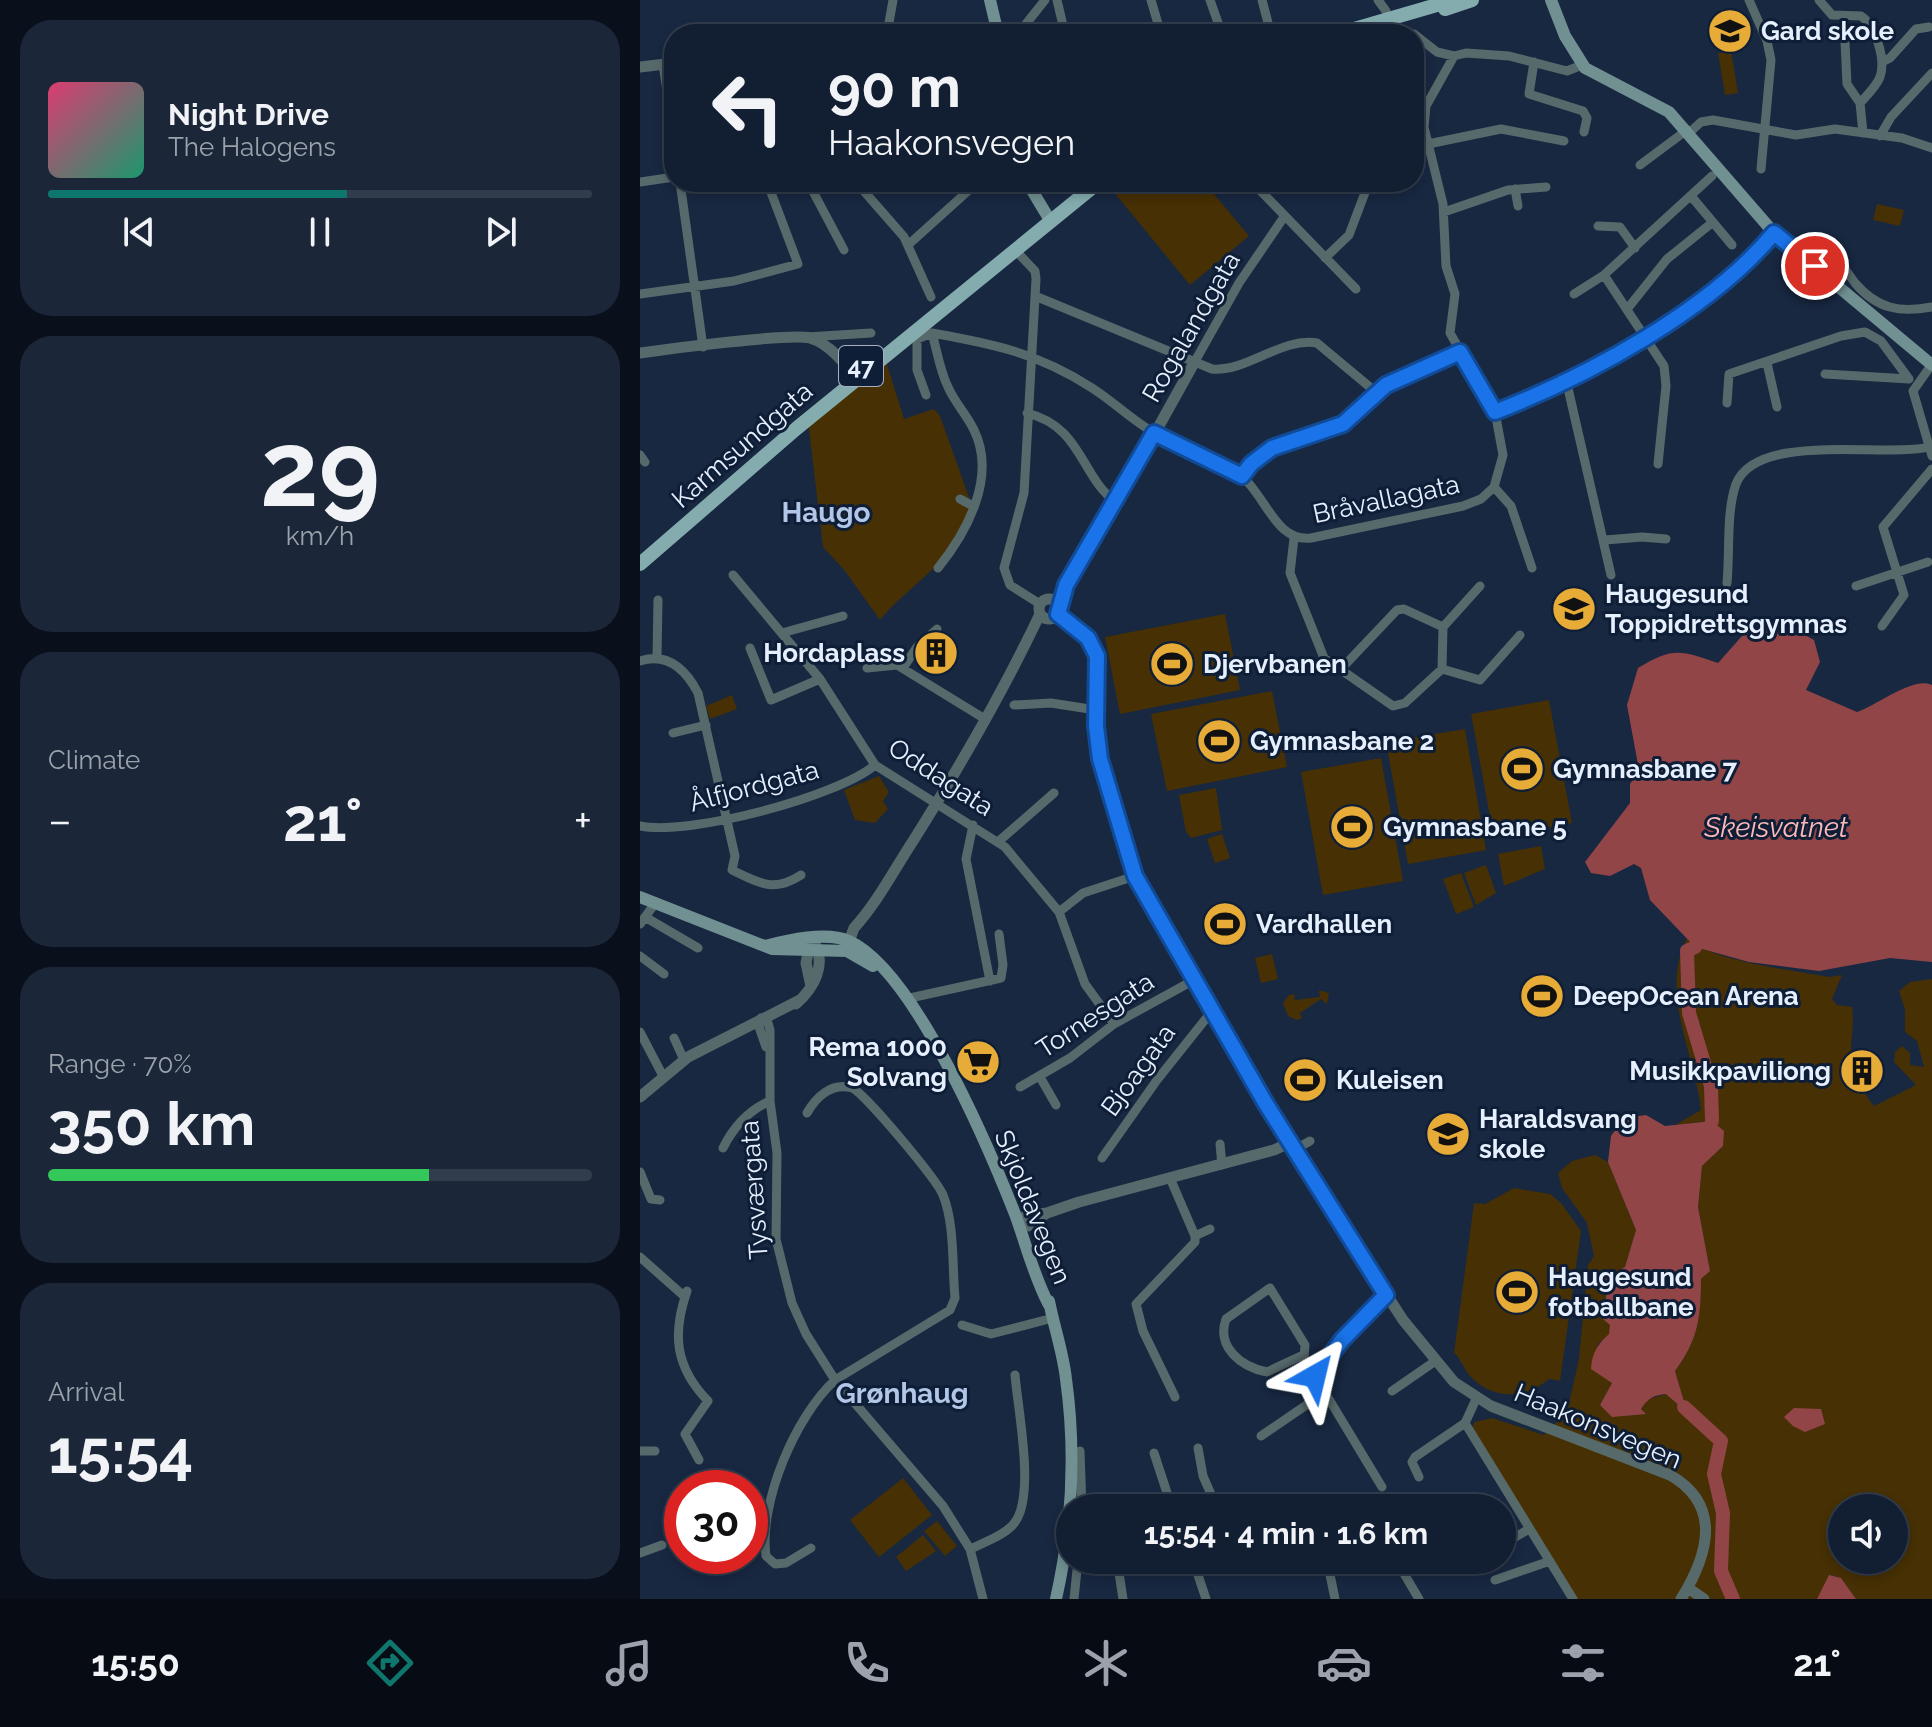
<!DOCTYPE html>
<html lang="en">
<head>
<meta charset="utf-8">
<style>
	body { margin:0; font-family:Raleway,sans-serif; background:#1b2739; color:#f1f3f6; height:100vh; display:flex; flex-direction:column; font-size:30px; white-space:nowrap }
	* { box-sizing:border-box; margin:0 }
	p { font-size:26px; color:#9ca2ab }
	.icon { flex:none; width:44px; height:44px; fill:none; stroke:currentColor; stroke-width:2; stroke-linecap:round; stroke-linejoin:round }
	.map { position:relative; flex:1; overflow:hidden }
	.side { display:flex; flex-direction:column; gap:20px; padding:20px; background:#0a101b; width:640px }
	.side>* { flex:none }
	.guide { position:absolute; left:24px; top:24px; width:760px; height:168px; border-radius:32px; box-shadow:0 4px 12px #0003,0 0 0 2px #313c4d; background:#121e31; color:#f1f3f6; overflow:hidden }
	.fabs { position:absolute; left:1188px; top:1494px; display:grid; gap:16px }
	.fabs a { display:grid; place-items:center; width:80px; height:80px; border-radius:50%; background:#121e31; box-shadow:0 4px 12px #0003,0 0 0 2px #313c4d; font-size:40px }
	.speed { position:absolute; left:24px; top:1470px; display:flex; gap:16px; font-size:40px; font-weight:700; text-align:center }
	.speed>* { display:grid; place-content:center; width:104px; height:104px; border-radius:50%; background:#121e31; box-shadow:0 4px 12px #0003,0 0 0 2px #313c4d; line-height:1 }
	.speed .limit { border:12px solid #d22; background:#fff; color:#111 }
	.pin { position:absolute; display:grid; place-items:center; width:68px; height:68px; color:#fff; margin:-34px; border:4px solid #fff; border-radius:50%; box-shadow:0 2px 8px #0007 }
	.me { position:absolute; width:88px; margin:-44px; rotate:37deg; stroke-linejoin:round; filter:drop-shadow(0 0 6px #0008) }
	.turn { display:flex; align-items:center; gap:28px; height:168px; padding:0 32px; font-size:36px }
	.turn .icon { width:104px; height:104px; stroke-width:2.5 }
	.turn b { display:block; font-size:56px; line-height:68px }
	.big { font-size:60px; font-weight:700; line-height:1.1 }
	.side .tile { flex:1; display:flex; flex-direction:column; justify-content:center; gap:12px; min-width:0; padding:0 28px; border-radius:32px; background:#1b2739 }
	.side .dial { align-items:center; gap:0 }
	.dial b { font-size:104px; line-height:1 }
	.song { display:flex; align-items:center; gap:24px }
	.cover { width:96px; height:96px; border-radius:12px; background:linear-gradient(135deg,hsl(340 70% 55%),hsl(160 70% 35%)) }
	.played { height:8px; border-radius:4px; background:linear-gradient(90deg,#0f766e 55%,#313c4d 55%) }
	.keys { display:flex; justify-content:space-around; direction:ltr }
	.heat { display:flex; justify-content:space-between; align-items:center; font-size:44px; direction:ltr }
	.charge { height:12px; border-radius:6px; background:linear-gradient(90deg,#34c759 70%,#313c4d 0) }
	.trip { position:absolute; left:416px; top:1494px; width:460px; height:80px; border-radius:40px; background:#121e31; box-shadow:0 4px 12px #0003,0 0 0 2px #313c4d; font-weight:700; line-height:80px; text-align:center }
	.dock { display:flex; height:128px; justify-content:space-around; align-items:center; background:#070c14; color:#9ca2ab }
	.dock .icon { width:56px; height:56px }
	.dock .active { color:#0f766e }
	.dock b { font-size:36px; color:#f1f3f6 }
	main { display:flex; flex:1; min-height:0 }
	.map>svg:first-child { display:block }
</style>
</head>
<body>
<main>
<section class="side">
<div class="tile">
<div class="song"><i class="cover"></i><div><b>Night Drive</b><p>The Halogens</p></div></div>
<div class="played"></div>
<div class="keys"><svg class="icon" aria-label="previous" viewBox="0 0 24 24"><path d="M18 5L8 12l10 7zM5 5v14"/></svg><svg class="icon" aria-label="pause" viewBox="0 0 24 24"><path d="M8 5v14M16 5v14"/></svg><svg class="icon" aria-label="next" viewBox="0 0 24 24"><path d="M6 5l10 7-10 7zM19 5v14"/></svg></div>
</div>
<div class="tile dial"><b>29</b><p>km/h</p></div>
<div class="tile"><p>Climate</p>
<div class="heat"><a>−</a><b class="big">21°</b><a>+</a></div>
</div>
<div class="tile"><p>Range · 70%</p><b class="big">350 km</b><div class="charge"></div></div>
<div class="tile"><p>Arrival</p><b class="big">15:54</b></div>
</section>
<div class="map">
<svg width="1292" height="1599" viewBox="0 0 1292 1599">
	<rect width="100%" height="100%" fill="#182841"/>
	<path fill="#463004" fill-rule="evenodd" d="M1091 51 1098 93 1085 95 1078 53Z
		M484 182H564L609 236 550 285 473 191Z
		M1237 204 1264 210 1260 226 1233 220Z
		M245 358 264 419 294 409 300 416 330 500C330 552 269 584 240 620L205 571 183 547 168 421Z
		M585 614 600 690 480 714 465 637Z
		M632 691 647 767 527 791 511 714Z
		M92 695 97 709 70 719 66 706Z
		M909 700 932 823 854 838 831 714Z
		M825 729 846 850 768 864 746 742Z
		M741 758 763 881 683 895 661 772Z
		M239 776 249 792 243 801 248 809 235 823 215 820 204 790Z
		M576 788 582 830 551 838 546 832 539 795Z
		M582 834 590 858 575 863 567 839Z
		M901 846 905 869 864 886 858 854Z
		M846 865 856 893 836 905 824 873Z
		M821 873 834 907 816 914 803 879Z
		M1047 938C1066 960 1157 971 1189 977L1202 975 1192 999 1197 1005 1212 1007C1214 1021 1212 1032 1211 1046 1211 1065 1222 1092 1234 1106L1276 1085 1254 1062 1255 1052 1262 1046 1270 1053V1065L1284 1067 1277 1041 1265 1032V1010L1259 991 1270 982 1292 979V1599H1216L1201 1578 1190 1575 1177 1599H934L832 1431 834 1422 852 1418 904 1435 927 1412 939 1359 948 1265 954 1256 947 1223 922 1188 918 1173 932 1161 955 1155 968 1162 996 1230 985 1267 965 1277 967 1291 963 1318 971 1325 969 1335 958 1344V1371L972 1383 960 1405 1005 1413 1001 1409 1008 1399 1026 1394 1045 1406 1035 1371C1057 1342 1061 1315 1061 1279L1070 1271 1058 1207 1062 1166 1083 1146 1072 1121 1035 1125 1061 1110C1055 1053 1019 994 1047 938ZM1202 1508H1254V1560H1202Z
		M632 954 638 979 621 983 615 958Z
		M679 990 689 993 687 1004 681 999 660 1013 662 1018 657 1020 648 1016 643 1003 649 995 654 994 655 1000 680 997Z
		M874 1188 910 1194 921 1203 941 1231 920 1381 909 1379C886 1399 854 1400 832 1378 824 1371 821 1358 814 1353L834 1203 845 1204Z
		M263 1478 292 1515 239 1557 210 1520Z
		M297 1521 317 1546 305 1556 284 1531Z
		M283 1535 296 1551 266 1571 256 1557Z"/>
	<path fill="#914547" d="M1110 627 1156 630 1174 640 1180 662 1166 690 1217 712C1238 705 1273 676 1292 685V962L1250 958 1179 971 1109 962 1055 947 1010 900 1001 868 994 864 970 876 951 873 945 862 990 803V784L999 770 987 705 998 668C1033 647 1040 650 1078 663Z
		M1006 1115 1025 1126 1072 1121 1084 1131 1083 1146 1062 1166 1058 1207 1070 1271 1061 1279C1061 1317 1058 1340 1035 1371L1045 1405 1042 1408 1026 1394C1014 1395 1008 1398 1001 1409L1006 1414 972 1417 960 1405 972 1383 951 1369C952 1353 957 1345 969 1334L970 1325 963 1319 967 1291 965 1277 985 1267 996 1230 968 1162 971 1136 984 1118Z
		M1154 1408 1181 1409 1185 1424 1165 1432 1153 1426 1144 1417Z
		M1189 1575 1201 1578 1216 1599H1177Z"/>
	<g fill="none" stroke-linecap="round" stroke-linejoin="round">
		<path stroke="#914547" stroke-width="14" d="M1055 947 1047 951 1049 1013 1071 1086 1072 1121
			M1044 1407 1081 1441 1074 1474 1083 1513 1081 1571 1093 1599"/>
		<path stroke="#576a6b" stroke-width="9" d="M417 0 425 34
			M511 0 521 34
			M570 0 582 34
			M622 0 631 34
			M738 0 746 11
			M1109 0 1127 41 1131 60 1121 169
			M1179 0 1192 15 1221 16C1236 26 1246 60 1240 77 1236 87 1227 95 1220 103L1223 133
			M248 31 272 34
			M247 34 253 0
			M378 34 405 0
			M774 34 797 52 814 56 826 53 869 56 927 71 942 65
			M1205 42 1207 84 1220 103
			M894 62 889 94 943 111 947 118 944 132
			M1242 62 1250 58 1276 29 1289 27
			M23 64 34 139
			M1049 133 1061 122 1073 120 1156 135 1195 129 1262 138 1292 148
			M1240 136 1251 117 1292 73
			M788 144 861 129 924 141
			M1000 165 1047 130
			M0 182 34 177
			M40 182 63 347
			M168 182 204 250
			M216 182 264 237 291 297
			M312 182 337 183
			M612 182 716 289
			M875 189 878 206
			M1051 196 1092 245
			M804 212 868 190 906 187
			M958 226 980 227 995 248
			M268 245 338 182
			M376 251 395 271 396 279 384 493 364 568 370 585 400 604
			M685 258 709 235 729 182
			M1175 266 1184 258 1194 257C1203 264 1208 274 1215 283 1237 309 1260 313 1292 307
			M964 275 1024 366 1026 386 1018 464
			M0 294 94 281 158 264 129 187 132 182
			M934 294 964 275 1072 176
			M395 296 572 369C608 372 641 337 677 343L737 393
			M988 308 1027 259 1073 222
			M292 333C297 351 300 371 308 387 315 403 327 415 334 430 357 477 327 532 298 568
			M167 337 231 333
			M554 363 599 283 644 217
			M1127 363 1137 407
			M1292 364 1273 391 1292 456
			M1185 374 1269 379
			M927 384 971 575
			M286 395 277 370V339L292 333C354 344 398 353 452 388 474 402 493 421 516 434 541 447 570 455 594 470 626 491 633 542 671 538L823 506 841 499 854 487 863 455 855 412 810 333 815 294 806 266 803 204 784 127 786 106 814 56
			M1087 403 1089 374 1201 336 1225 332 1241 341 1269 379
			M855 412C948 376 1069 311 1134 233
			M387 413C443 427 440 477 477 503
			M0 455 5 462
			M602 476 611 464 632 448 703 424 746 385 820 352
			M854 487 871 506 892 568
			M320 499 333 506
			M654 538 650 573 684 658 753 706 765 703 802 669 840 680 880 635
			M965 540 1002 537 1026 539
			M93 575 180 679 235 765 365 847 419 912 445 984 474 1024
			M1087 583C1090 552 1086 512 1096 484 1117 431 1245 458 1289 447
			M1216 586 1288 562
			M1242 626 1264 595 1243 527 1292 469
			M142 633 203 616
			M110 648 131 700 180 679
			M17 657 18 600
			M0 661C28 652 46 670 58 693L95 856 92 870C119 883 134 893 161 875
			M227 668 257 665 345 719
			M263 668 277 647 297 629
			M702 668 757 610 764 609 803 627
			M802 669 803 627 840 586
			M374 705 411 703 456 710
			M33 733 66 725
			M333 825 326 859 350 981
			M0 826C49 836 197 797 235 765
			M359 841 414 793
			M419 912 443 893 495 876
			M5 917 58 948
			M0 924 16 902
			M0 956 24 974
			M270 998 361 978 363 965 359 934
			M121 1018 128 1023 130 1030V1101L137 1153 136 1239 152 1303 166 1334 195 1380 303 1506 330 1549 343 1599
			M121 1018 119 1027 126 1047
			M0 1032 23 1076
			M34 1038 44 1060
			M400 1077 416 1105
			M380 1087 430 1058 474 1024 554 980
			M167 1113C176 1097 192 1082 212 1088 224 1092 297 1180 303 1195 315 1225 312 1266 315 1298L310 1310 195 1380C155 1417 119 1502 126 1556L135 1564 146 1563 171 1548
			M580 1144 582 1165
			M83 1148C93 1128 109 1110 130 1101
			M654 1150 670 1141
			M462 1158 517 1080 572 1011
			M0 1172 11 1199 20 1200
			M530 1178 555 1236V1242L496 1304 503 1331 535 1397
			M555 1236 570 1229
			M0 1257 45 1297
			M47 1291C32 1334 35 1367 68 1401L45 1434 59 1460
			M322 1325 351 1334 413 1318
			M664 1358 665 1345 630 1288 586 1319C576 1347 601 1367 627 1372L661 1356 676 1370
			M752 1391 794 1362
			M836 1399 825 1423 933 1599
			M621 1436 684 1393
			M558 1448 563 1476 577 1508
			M0 1451H15
			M440 1451 442 1508
			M514 1453 532 1508
			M779 1477 772 1462 775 1457 825 1423
			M742 1487 675 1376 695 1348 746 1295
			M862 1545 889 1529
			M330 1549C345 1542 369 1534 377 1519 394 1489 378 1410 375 1375
			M0 1553 22 1545
			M477 1560 483 1599
			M553 1560 566 1599
			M599 1560 603 1568
			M687 1560 695 1599
			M756 1560 779 1599
			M855 1580 910 1561
			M434 1599 438 1560"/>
		<path stroke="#576a6b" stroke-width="11" d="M0 67 34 63
			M0 353C28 349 149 333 170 338 187 343 209 364 214 381
			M399 609a10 10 0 1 1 20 0a10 10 0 1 1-20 0Z
			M419 607 426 585 470 514 554 363
			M418 614 448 638 457 656 456 726 460 759 495 876 649 1143
			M170 943 166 963 171 986
			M207 947 214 928C237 903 254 870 273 841 319 768 363 692 400 614
			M156 1004C174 988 187 965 174 942
			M0 1097 48 1057 160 1000
			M379 1224 388 1226 407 1213 439 1202 634 1150 649 1143 763 1320 814 1382 851 1406 1030 1475C1084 1506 1067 1557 1041 1599
			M379 1224 385 1216 407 1213
			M1048 1588 1064 1599"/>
		<path stroke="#709091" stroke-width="12" d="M350 0 358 34
			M911 0 925 36 945 68 1029 112 1134 233 1292 365
			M387 182 411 222
			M0 897 132 949 207 951 233 966
			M125 946C148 940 186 931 209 941 274 970 349 1148 375 1214 386 1244 394 1277 409 1305
			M409 1301C414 1327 423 1352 426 1379 436 1451 432 1528 416 1599"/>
		<path stroke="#84acae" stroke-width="14" d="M805 9 832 0
			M697 34 814 0
			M0 564 157 428 459 182"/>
	</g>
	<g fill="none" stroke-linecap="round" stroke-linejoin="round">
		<g stroke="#114b97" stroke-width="20">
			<path id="route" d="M675 1376 702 1340 746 1295 626 1104 495 876 460 759 456 726 457 656 448 638 418 614 426 585 514 433 602 476 611 464 632 448 703 424 746 385 820 352 855 412C948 376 1069 311 1134 233L1175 266"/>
		</g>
		<use href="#route" stroke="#1a73e8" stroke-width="14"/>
	</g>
	<defs>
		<g id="school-disc" transform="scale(2.3)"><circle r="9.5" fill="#e7ac37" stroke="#0f1e37"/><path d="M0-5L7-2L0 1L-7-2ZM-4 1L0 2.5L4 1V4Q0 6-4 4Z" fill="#111"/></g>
		<g id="building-disc" transform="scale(2.3)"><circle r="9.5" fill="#e7ac37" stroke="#0f1e37"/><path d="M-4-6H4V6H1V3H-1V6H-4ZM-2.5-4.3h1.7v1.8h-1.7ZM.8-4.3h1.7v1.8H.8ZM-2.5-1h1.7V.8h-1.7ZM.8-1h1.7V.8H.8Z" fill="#111"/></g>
		<g id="stadium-disc" transform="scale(2.3)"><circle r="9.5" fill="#e7ac37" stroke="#0f1e37"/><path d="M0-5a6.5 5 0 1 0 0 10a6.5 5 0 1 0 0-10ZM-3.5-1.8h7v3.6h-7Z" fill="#111"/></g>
		<g id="supermarket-disc" transform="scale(2.3)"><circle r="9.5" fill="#e7ac37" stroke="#0f1e37"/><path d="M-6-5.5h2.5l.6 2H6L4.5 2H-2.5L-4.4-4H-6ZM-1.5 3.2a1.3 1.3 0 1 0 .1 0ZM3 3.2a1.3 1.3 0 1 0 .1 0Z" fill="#111"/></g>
	</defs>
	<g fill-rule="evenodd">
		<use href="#school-disc" x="1090" y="31"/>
		<use href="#school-disc" x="934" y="609"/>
		<use href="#building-disc" x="296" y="653"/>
		<use href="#stadium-disc" x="532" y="664"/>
		<use href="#stadium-disc" x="579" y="741"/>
		<use href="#stadium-disc" x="882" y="769"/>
		<use href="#stadium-disc" x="712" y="827"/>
		<use href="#stadium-disc" x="585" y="924"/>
		<use href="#stadium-disc" x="902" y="996"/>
		<use href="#supermarket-disc" x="338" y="1062"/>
		<use href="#building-disc" x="1222" y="1071"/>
		<use href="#stadium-disc" x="665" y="1080"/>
		<use href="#school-disc" x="808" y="1134"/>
		<use href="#stadium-disc" x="877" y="1292"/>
	</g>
	<g text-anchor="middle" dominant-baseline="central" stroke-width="6" stroke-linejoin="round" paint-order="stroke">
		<rect fill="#0f1e37" stroke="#a6b0c2" stroke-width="2" x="199" y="346" width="44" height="40" rx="6"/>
		<g font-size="24" font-weight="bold" fill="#e6effd">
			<text x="221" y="366">47</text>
		</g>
		<g font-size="26" font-weight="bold" fill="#e6effd" stroke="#0f1e37" text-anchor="start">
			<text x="1121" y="31">Gard skole</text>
			<text x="965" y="594">Haugesund<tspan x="965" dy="30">Toppidrettsgymnas</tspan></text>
			<text x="265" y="653" text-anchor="end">Hordaplass</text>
			<text x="563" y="664">Djervbanen</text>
			<text x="610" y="741">Gymnasbane 2</text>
			<text x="913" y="769">Gymnasbane 7</text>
			<text x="743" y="827">Gymnasbane 5</text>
			<text x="616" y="924">Vardhallen</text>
			<text x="933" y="996">DeepOcean Arena</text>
			<text x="307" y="1047" text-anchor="end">Rema 1000<tspan x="307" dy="30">Solvang</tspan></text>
			<text x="1191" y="1071" text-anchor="end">Musikkpaviliong</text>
			<text x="696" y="1080">Kuleisen</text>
			<text x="839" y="1119">Haraldsvang<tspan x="839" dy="30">skole</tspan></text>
			<text x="908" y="1277">Haugesund<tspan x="908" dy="30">fotballbane</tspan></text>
		</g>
		<g font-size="26" fill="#e6effd" stroke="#0f1e37">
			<text transform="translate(551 327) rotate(-60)">Rogalandgata</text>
			<text transform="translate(102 445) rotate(-41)">Karmsundgata</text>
			<text transform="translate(746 499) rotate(-12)">Bråvallagata</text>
			<text transform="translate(301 777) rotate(33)">Oddagata</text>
			<text transform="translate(114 786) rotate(-15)">Ålfjordgata</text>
			<text transform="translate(455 1015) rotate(-33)">Tornesgata</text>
			<text transform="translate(498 1070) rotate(-54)">Bjoagata</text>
			<text transform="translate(114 1190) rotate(-94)">Tysværgata</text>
			<text transform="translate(393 1207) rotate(68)">Skjoldavegen</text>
			<text transform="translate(958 1426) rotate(23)">Haakonsvegen</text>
		</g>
		<g font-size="28" font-weight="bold" fill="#b2c6e7" stroke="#0f1e37">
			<text x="186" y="512">Haugo</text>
			<text x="262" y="1393">Grønhaug</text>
		</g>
		<g font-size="28" font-style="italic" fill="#fdb9b8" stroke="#0f1e37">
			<text x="1136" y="827">Skeisvatnet</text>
		</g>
	</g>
</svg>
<div class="fabs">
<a><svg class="icon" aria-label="sound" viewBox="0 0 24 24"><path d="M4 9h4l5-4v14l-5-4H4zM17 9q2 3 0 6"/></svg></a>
</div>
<div class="speed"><div class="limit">30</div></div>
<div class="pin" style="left:1175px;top:266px;background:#d93025"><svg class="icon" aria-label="arrive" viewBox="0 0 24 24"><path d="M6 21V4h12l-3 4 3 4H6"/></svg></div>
<svg class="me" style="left:675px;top:1376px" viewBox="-20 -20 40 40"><path d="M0-17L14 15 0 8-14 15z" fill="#1a73e8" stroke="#fff" stroke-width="4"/></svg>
<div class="trip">15:54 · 4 min · 1.6 km</div>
<div class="guide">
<div class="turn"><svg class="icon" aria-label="left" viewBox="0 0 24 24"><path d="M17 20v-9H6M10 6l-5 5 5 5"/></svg><div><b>90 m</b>Haakonsvegen</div></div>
</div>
</div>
</main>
<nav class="dock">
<b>15:50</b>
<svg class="icon active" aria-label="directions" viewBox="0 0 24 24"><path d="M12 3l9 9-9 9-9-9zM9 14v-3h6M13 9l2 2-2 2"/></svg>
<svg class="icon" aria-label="music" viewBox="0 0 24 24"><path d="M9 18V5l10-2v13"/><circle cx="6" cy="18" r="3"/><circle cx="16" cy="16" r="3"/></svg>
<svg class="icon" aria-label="phone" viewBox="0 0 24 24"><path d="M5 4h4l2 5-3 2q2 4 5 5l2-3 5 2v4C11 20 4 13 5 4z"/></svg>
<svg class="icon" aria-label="climate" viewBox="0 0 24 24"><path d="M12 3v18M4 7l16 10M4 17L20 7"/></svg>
<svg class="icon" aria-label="car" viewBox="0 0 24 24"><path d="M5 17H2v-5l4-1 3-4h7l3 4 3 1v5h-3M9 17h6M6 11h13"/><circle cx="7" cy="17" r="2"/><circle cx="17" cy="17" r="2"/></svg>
<svg class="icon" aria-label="filters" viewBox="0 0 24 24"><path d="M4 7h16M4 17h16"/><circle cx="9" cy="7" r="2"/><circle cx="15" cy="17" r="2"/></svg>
<b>21°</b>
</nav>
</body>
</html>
